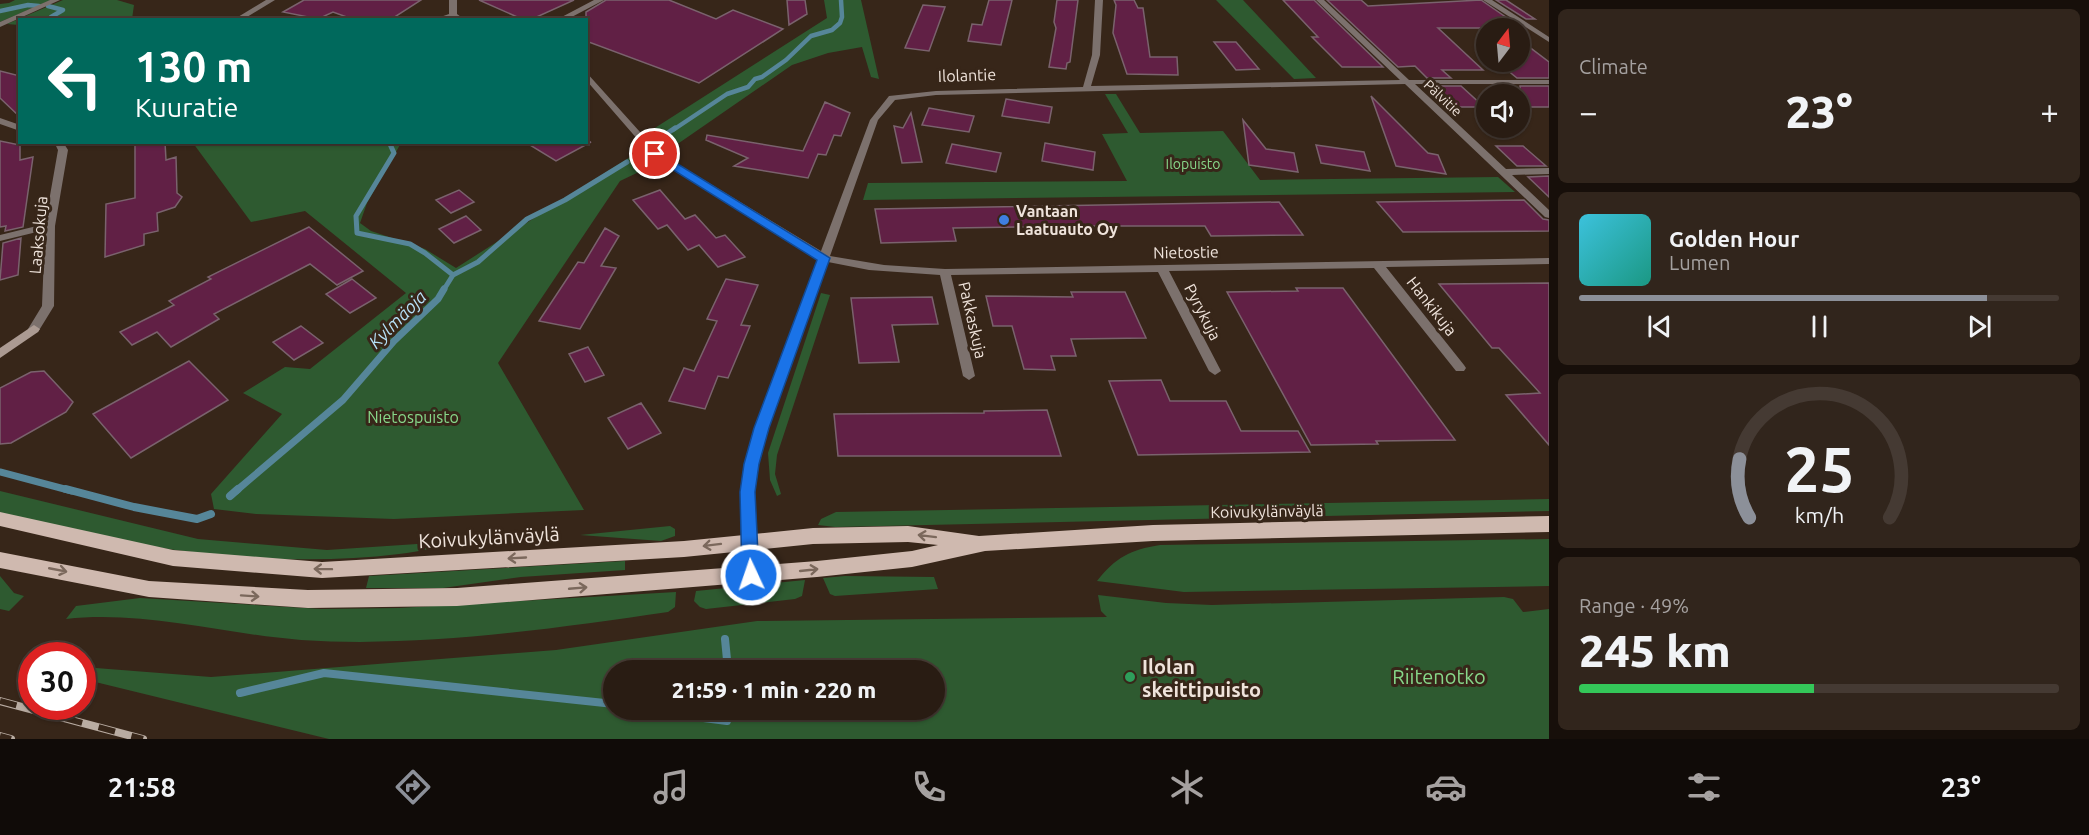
<!DOCTYPE html>
<html lang="en">
<head>
<meta charset="utf-8">
<style>
	body { margin:0; font-family:Ubuntu,sans-serif; background:#31251c; color:#f1f3f6; height:100vh; display:flex; flex-direction:column; font-size:22px; white-space:nowrap }
	* { box-sizing:border-box; margin:0 }
	p { font-size:20px; color:#a5a1a0 }
	.icon { flex:none; width:33px; height:33px; fill:none; stroke:currentColor; stroke-width:2; stroke-linecap:round; stroke-linejoin:round }
	.map { position:relative; flex:1; overflow:hidden }
	.side { display:flex; flex-direction:column; gap:9px; padding:9px; background:#170f0a; width:540px }
	.side>* { flex:none }
	.top-card { position:absolute; left:18px; top:18px; width:570px; height:126px; border-radius:0px; box-shadow:0 2px 4px #0004,0 0 0 2px #453a33; background:#00695c; color:#fff; overflow:hidden }
	.needle { width:39px; rotate:16deg }
	.buttons { position:absolute; left:1476px; top:18px; display:grid; gap:12px }
	.buttons a { display:grid; place-items:center; width:54px; height:54px; border-radius:50%; background:#291c13; box-shadow:0 2px 4px #0004,0 0 0 2px #453a33; font-size:30px }
	.speed { position:absolute; left:18px; top:642px; display:flex; gap:12px; font-size:30px; font-weight:700; text-align:center }
	.speed>* { display:grid; place-content:center; width:78px; height:78px; border-radius:50%; background:#291c13; box-shadow:0 2px 4px #0004,0 0 0 2px #453a33; line-height:1 }
	.speed .limit { border:9px solid #d22; background:#fff; color:#111 }
	.pin { position:absolute; display:grid; place-items:center; width:51px; height:51px; color:#fff; margin:-26px; border:3px solid #fff; border-radius:50%; box-shadow:0 2px 6px #0007 }
	.me { position:absolute; width:66px; margin:-33px; rotate:357deg; stroke-linejoin:round; filter:drop-shadow(0 0 4px #0008) }
	.turn { display:flex; align-items:center; gap:21px; height:126px; padding:0 18px; font-size:27px }
	.turn .icon { width:78px; height:78px; stroke-width:2.5 }
	.turn b { display:block; font-size:42px; line-height:51px }
	.big { font-size:45px; font-weight:800; line-height:1.1 }
	.side .tile { flex:1; display:flex; flex-direction:column; justify-content:center; gap:9px; min-width:0; padding:0 21px; border-radius:9px; background:#31251c }
	.side .dial { align-items:center; gap:0 }
	.dial svg { height:156px; overflow:visible; fill:none; stroke:#453a33; stroke-width:7; stroke-linecap:round; text-anchor:middle }
	.dial text { fill:#f1f3f6; stroke:none }
	.song { display:flex; align-items:center; gap:18px }
	.cover { width:72px; height:72px; border-radius:9px; background:linear-gradient(135deg,hsl(190 70% 55%),hsl(170 70% 35%)) }
	.played { height:6px; border-radius:3px; background:linear-gradient(90deg,#8c9099 85%,#453a33 85%) }
	.keys { display:flex; justify-content:space-around; direction:ltr }
	.heat { display:flex; justify-content:space-between; align-items:center; font-size:33px; direction:ltr }
	.charge { height:9px; border-radius:4px; background:linear-gradient(90deg,#34c759 49%,#453a33 0) }
	.trip { position:absolute; left:603px; top:660px; width:342px; height:60px; border-radius:30px; background:#291c13; box-shadow:0 2px 4px #0004,0 0 0 2px #453a33; font-weight:800; line-height:60px; text-align:center }
	.menu { display:flex; height:96px; justify-content:space-around; align-items:center; background:#100b08; color:#a5a1a0 }
	.menu .icon { width:42px; height:42px }
	.menu .current { color:#8c9099 }
	.menu b { font-size:27px; color:#f1f3f6 }
	main { display:flex; flex:1; min-height:0 }
	.map>svg:first-child { display:block }
</style>
</head>
<body>
<main>
<div class="map">
<svg width="1549" height="739" viewBox="0 0 1549 739">
	<rect width="100%" height="100%" fill="#372619"/>
	<path fill="#2e5a30" fill-rule="evenodd" d="M15 0H51L0 22V4L9 3Z
		M63 0H117L134 5 132 19 20 20 19 25 7 24Z
		M824 0H861L879 79 871 77 862 47 828 53 792 65 666 152 647 133 827 18Z
		M1216 0H1243L1316 78 1294 79Z
		M1105 94H1116L1140 133 1223 131 1260 180 1498 177 1515 192 863 200 868 183 1127 181 1102 134 1128 133Z
		M193 143H401L367 203 360 223 371 231 425 249 456 268 630 157 643 170 620 181 498 363 584 510 394 519 256 514 214 509 211 494 282 414 243 393 285 367 310 369 406 293 305 211 251 222Z
		M821 293 830 295 777 455 775 474 781 494 777 496 770 480 768 453Z
		M0 491 198 539 327 550 462 541C441 546 420 552 399 554 309 565 214 558 125 542 83 534 42 523 0 514Z
		M1549 499V511L835 527 818 525 821 519 836 512Z
		M670 526 675 529V536L661 541 580 535Z
		M1549 539V586L1184 592 1097 581C1116 557 1130 550 1160 545Z
		M625 561V570L521 577 443 588H366L369 576Z
		M0 576 14 593 24 596 9 611 0 609Z
		M845 576 934 577 938 589 835 596 830 594 823 578Z
		M805 580 802 596 795 599 706 609 700 607 694 601 696 591Z
		M676 592 675 607 668 612C550 629 421 648 301 640 224 634 143 610 66 619L76 606 140 598 321 609 399 608Z
		M1098 595 1166 603 1212 605 1504 597 1513 599 1523 612 1549 609V739H329L83 679V667L211 677 556 650 757 621 1107 617 1101 611ZM614 670H934V710H614Z"/>
	<g fill="none" stroke-linecap="round" stroke-linejoin="round">
		<path stroke="#568699" stroke-width="4.5" d="M48 6 63 10 51 17 53 20
			M0 11 28 5 39 6
			M73 20H94
			M673 130 727 94 748 87 755 79 762 77 786 60 811 36 832 30 840 23 842 17 841 0"/>
		<path stroke="#568699" stroke-width="5" d="M659 139 675 128
			M389 142 394 153 356 216 357 233 410 244 425 253 453 275 443 291
			M453 275 478 262 527 219 565 200 627 162"/>
		<path stroke="#568699" stroke-width="7" d="M0 472 72 491
			M236 491 343 400 394 341 438 299 444 289"/>
		<path stroke="#568699" stroke-width="8" d="M66 489 134 507 197 519 211 514
			M230 496 238 489
			M725 639 728 670
			M240 693 324 673 614 704
			M641 710 727 721 728 710"/>
	</g>
	<path fill="#612045" stroke="#7a626d" stroke-width="1.5" d="M304 0H421L390 20H355L333 12 318 19 283 12Z
		M479 0H574L530 20H524Z
		M606 0H669L716 19 733 10 783 29 699 83 586 41V12Z
		M787 0H805L807 14 789 25Z
		M989 0H1012L1001 45 968 41 972 24 982 25Z
		M1057 0H1078L1070 62 1067 63 1066 69 1049 67 1056 28 1054 22Z
		M1114 0H1134L1138 8H1143L1150 57H1177L1178 75 1127 74 1113 33 1116 5Z
		M1283 0H1314L1383 67H1342L1312 37H1318Z
		M1327 0H1361L1368 6 1481 0 1510 20H1495L1505 28H1438L1483 70H1442L1451 78H1427L1415 66 1398 67Z
		M1496 0H1506L1535 19H1526Z
		M923 5 945 7 929 51 905 48Z
		M1520 40 1549 62V78H1517L1501 65H1520Z
		M1214 42H1236L1259 69 1236 70Z
		M0 71 20 76V117L0 98Z
		M1436 86H1461L1484 107H1458Z
		M1520 86H1549V107H1520Z
		M1371 96 1428 153 1438 155 1446 174 1396 166Z
		M1006 99 1052 107 1049 123 1002 116Z
		M825 102 850 113 841 136 834 135 826 155 818 154 808 178 734 166 748 158 706 140 707 135 803 151Z
		M929 108 974 116 969 132 922 125Z
		M911 113 922 162 902 163 894 126 903 128Z
		M1243 120 1266 149 1294 153 1298 172 1249 165Z
		M0 141 20 145V160L33 157 23 227 5 231 6 226 0 227Z
		M135 142H165L166 160 176 157 177 193 182 197 175 207 157 213 158 231 144 234V245L105 257 106 204 135 198Z
		M525 142H591L556 161Z
		M1045 143 1095 152 1093 170 1042 161Z
		M952 144 1001 153 996 172 946 163Z
		M1316 145 1364 152 1370 171 1321 163Z
		M1496 146H1523L1546 166H1517Z
		M1549 176V197L1528 177Z
		M459 190 474 202 451 213 436 200Z
		M660 190 685 219 695 215 716 238 725 235 745 257 718 267 699 245 688 250 667 225 658 229 633 200Z
		M1524 200 1543 219 1549 220V231L1403 232 1377 202Z
		M1279 202 1303 235 1211 236 1205 226H1084L953 228 956 241 881 243 875 209Z
		M466 216 481 230 454 243 439 229Z
		M309 227 363 271 337 285 310 264 214 314 219 319 171 347 157 332 132 345 120 332 174 305 169 301 211 279 208 277Z
		M605 228 619 236 601 266 616 268 580 329 539 321 578 262 584 263Z
		M21 238 18 275 0 280 3 243Z
		M352 279 376 298 350 313 326 294Z
		M726 279 758 285 741 325 750 326 728 378 718 376 705 409 669 401 684 368 694 371 717 321 707 319Z
		M1549 283V445L1506 395 1540 393 1499 348H1492L1439 284Z
		M1296 288H1343L1455 440 1376 441 1378 444 1311 445 1227 292 1298 291Z
		M1071 292H1125L1146 338 1071 339 1076 356H1051L1055 370 1024 369 1012 326H993L986 296 1073 297Z
		M932 297 938 324 892 325 899 362 859 363 851 298Z
		M301 326 323 343 294 360 273 342Z
		M588 347 604 375 585 382 569 354Z
		M189 361 228 400 131 458 93 414Z
		M44 371 73 402 66 412 11 443 0 444V388L31 372Z
		M1161 380 1170 401H1226L1241 431H1298L1310 452 1138 455 1109 381Z
		M641 403 661 433 628 449 608 418Z
		M1047 410 1061 456H838L834 414 984 413V411Z"/>
	<g fill="none" stroke-linecap="round" stroke-linejoin="round">
		<path fill="#7c716d" fill-rule="evenodd" d="M50 0H60L0 27V22Z
			M266 0H275L242 20H233Z
			M449 0H457V14L465 20 452 17 432 20 449 14Z
			M594 0H604L566 20H556Z
			M1095 0H1103L1100 55 1091 86 1400 80 1316 0H1324L1409 80H1549V84H1415L1506 169 1549 168V174L1512 175 1549 210V218L1545 217 1405 84 936 95 895 100 878 120 830 256 884 265 945 269 1549 258V264L1386 267 1464 365 1466 368 1464 371H1456L1374 268 1169 271 1221 371 1215 375 1209 371 1158 272 951 275 975 376 969 380 963 376 940 275 869 270 828 262 768 428 758 464 754 492 758 575 756 580 751 582 746 580 744 575 740 492 744 464 756 428 818 259 652 156 586 80V72L658 152 821 251 870 120 889 96 936 91 1083 87 1092 55Z
			M1483 0H1492L1549 37V42Z
			M0 118 20 125V131L0 124Z
			M54 142H63L68 150 55 226 54 306 38 332 34 333 28 329 42 306 45 230 0 241V235L45 224 58 150Z"/>
		<path fill="#ab9a92" fill-rule="evenodd" d="M34 325 40 329 38 332 0 358V348Z"/>
		<path fill="#cfb9af" fill-rule="evenodd" d="M0 512 173 550 322 562 684 541 813 528 908 526 979 536 1153 525 1549 516V532L1153 541 985 551 912 567 817 577 457 606 308 608 149 597 0 568V552L149 581 308 590 457 588 817 561 912 551 938 545 908 542 813 544 684 557 322 578 173 566 0 526Z"/>
		<g stroke="#b9aca2" stroke-width="8">
			<path id="rail" d="M0 701 143 739
				M0 736 11 739"/>
		</g>
		<use href="#rail" stroke="#372619" stroke-width="6" stroke-dasharray="17" stroke-linecap="butt"/>
	</g>
	<defs><path id="oneway-shaft" d="M-6 0H5M1.5-3L5.5 0L1.5 3" fill="none" stroke-width="1.6" stroke-linecap="round" stroke-linejoin="round" transform="scale(1.5)"/></defs>
	<g stroke="#7b685c">
		<use href="#oneway-shaft" transform="translate(927 536) rotate(-173)"/>
		<use href="#oneway-shaft" transform="translate(712 545) rotate(173)"/>
		<use href="#oneway-shaft" transform="translate(517 558) rotate(177)"/>
		<use href="#oneway-shaft" transform="translate(323 569) rotate(-179)"/>
		<use href="#oneway-shaft" transform="translate(58 570) rotate(11)"/>
		<use href="#oneway-shaft" transform="translate(809 570) rotate(-6)"/>
		<use href="#oneway-shaft" transform="translate(578 588) rotate(-5)"/>
		<use href="#oneway-shaft" transform="translate(250 596) rotate(4)"/>
	</g>
	<path fill="#1a73e8" stroke="#114b97" stroke-width="1.5" d="M655 150 830 258 769 428 759 464 755 492 759 575 757 581 751 583 745 581 742 575 740 492 744 464 754 428 817 260 651 156 650 154Z"/>
	<circle fill="#3f7fe0" stroke="#372619" stroke-width="2" cx="1004" cy="220" r="6"/>
	<circle fill="#2e9e5b" stroke="#372619" stroke-width="2" cx="1130" cy="677" r="6"/>
	<g text-anchor="middle" dominant-baseline="central" stroke-width="6" stroke-linejoin="round" paint-order="stroke">
		<g font-size="14" fill="#efe3db" stroke="#372619">
			<text transform="translate(1443 98) rotate(43)">Pälvitie</text>
		</g>
		<g font-size="14" fill="#87d789" stroke="#372619">
			<text x="1193" y="164">Ilopuisto</text>
		</g>
		<g font-size="16" fill="#efe3db" stroke="#372619">
			<text transform="translate(967 75) rotate(-2)">Ilolantie</text>
			<text transform="translate(38 235) rotate(-85)">Laaksokuja</text>
			<text transform="translate(1186 252) rotate(-1)">Nietostie</text>
			<text transform="translate(1432 306) rotate(52)">Hankikuja</text>
			<text transform="translate(1203 312) rotate(63)">Pyrykuja</text>
			<text transform="translate(973 320) rotate(77)">Pakkaskuja</text>
			<text transform="translate(1267 511) rotate(-1)">Koivukylänväylä</text>
		</g>
		<g font-size="16" font-weight="bold" fill="#efe3db" stroke="#372619" text-anchor="start">
			<text x="1016" y="211">Vantaan<tspan x="1016" dy="18">Laatuauto Oy</tspan></text>
		</g>
		<g font-size="16" fill="#87d789" stroke="#372619">
			<text x="413" y="417">Nietospuisto</text>
		</g>
		<g font-size="18" font-style="italic" fill="#b5dff6" stroke="#372619">
			<text transform="translate(397 319) rotate(-45)">Kylmäoja</text>
		</g>
		<g font-size="20" fill="#efe3db" stroke="#372619">
			<text transform="translate(489 537) rotate(-3)">Koivukylänväylä</text>
		</g>
		<g font-size="20" font-weight="bold" fill="#efe3db" stroke="#372619" text-anchor="start">
			<text x="1142" y="666">Ilolan<tspan x="1142" dy="23">skeittipuisto</tspan></text>
		</g>
		<g font-size="20" fill="#87d789" stroke="#372619">
			<text x="1439" y="676">Riitenotko</text>
		</g>
	</g>
</svg>
<div class="buttons">
<a><svg class="needle" viewBox="-14 -14 28 28"><path d="M0-13l5 13h-10z" fill="#e53935"/><path d="M0 13l5-13h-10z" fill="#a5a1a0"/></svg></a>
<a><svg class="icon" aria-label="sound" viewBox="0 0 24 24"><path d="M4 9h4l5-4v14l-5-4H4zM17 9q2 3 0 6"/></svg></a>
</div>
<div class="speed"><div class="limit">30</div></div>
<div class="pin" style="left:655px;top:154px;background:#d93025"><svg class="icon" aria-label="arrive" viewBox="0 0 24 24"><path d="M6 21V4h12l-3 4 3 4H6"/></svg></div>
<svg class="me" style="left:751px;top:575px" viewBox="-20 -20 40 40"><circle r="17" fill="#1a73e8" stroke="#fff" stroke-width="3"/><path d="M0-11L8 9 0 5-8 9z" fill="#fff"/></svg>
<div class="trip">21:59 · 1 min · 220 m</div>
<div class="top-card">
<div class="turn"><svg class="icon" aria-label="left" viewBox="0 0 24 24"><path d="M17 20v-9H6M10 6l-5 5 5 5"/></svg><div><b>130 m</b>Kuuratie</div></div>
</div>
</div>
<section class="side">
<div class="tile"><p>Climate</p>
<div class="heat"><a>−</a><b class="big">23°</b><a>+</a></div>
</div>
<div class="tile">
<div class="song"><i class="cover"></i><div><b>Golden Hour</b><p>Lumen</p></div></div>
<div class="played"></div>
<div class="keys"><svg class="icon" aria-label="previous" viewBox="0 0 24 24"><path d="M18 5L8 12l10 7zM5 5v14"/></svg><svg class="icon" aria-label="pause" viewBox="0 0 24 24"><path d="M8 5v14M16 5v14"/></svg><svg class="icon" aria-label="next" viewBox="0 0 24 24"><path d="M6 5l10 7-10 7zM19 5v14"/></svg></div>
</div>
<div class="tile dial"><svg viewBox="0 0 100 80">
<path d="M14 69A42 42 0 1 1 86 69"/>
<path d="M14 69A42 42 0 0 1 9 39" stroke="#8c9099"/>
<text x="50" y="56" font-size="32" font-weight="700">25</text>
<text x="50" y="72" font-size="11">km/h</text>
</svg></div>
<div class="tile"><p>Range · 49%</p><b class="big">245 km</b><div class="charge"></div></div>
</section>
</main>
<nav class="menu">
<b>21:58</b>
<svg class="icon current" aria-label="directions" viewBox="0 0 24 24"><path d="M12 3l9 9-9 9-9-9zM9 14v-3h6M13 9l2 2-2 2"/></svg>
<svg class="icon" aria-label="music" viewBox="0 0 24 24"><path d="M9 18V5l10-2v13"/><circle cx="6" cy="18" r="3"/><circle cx="16" cy="16" r="3"/></svg>
<svg class="icon" aria-label="phone" viewBox="0 0 24 24"><path d="M5 4h4l2 5-3 2q2 4 5 5l2-3 5 2v4C11 20 4 13 5 4z"/></svg>
<svg class="icon" aria-label="climate" viewBox="0 0 24 24"><path d="M12 3v18M4 7l16 10M4 17L20 7"/></svg>
<svg class="icon" aria-label="car" viewBox="0 0 24 24"><path d="M5 17H2v-5l4-1 3-4h7l3 4 3 1v5h-3M9 17h6M6 11h13"/><circle cx="7" cy="17" r="2"/><circle cx="17" cy="17" r="2"/></svg>
<svg class="icon" aria-label="filters" viewBox="0 0 24 24"><path d="M4 7h16M4 17h16"/><circle cx="9" cy="7" r="2"/><circle cx="15" cy="17" r="2"/></svg>
<b>23°</b>
</nav>
</body>
</html>
